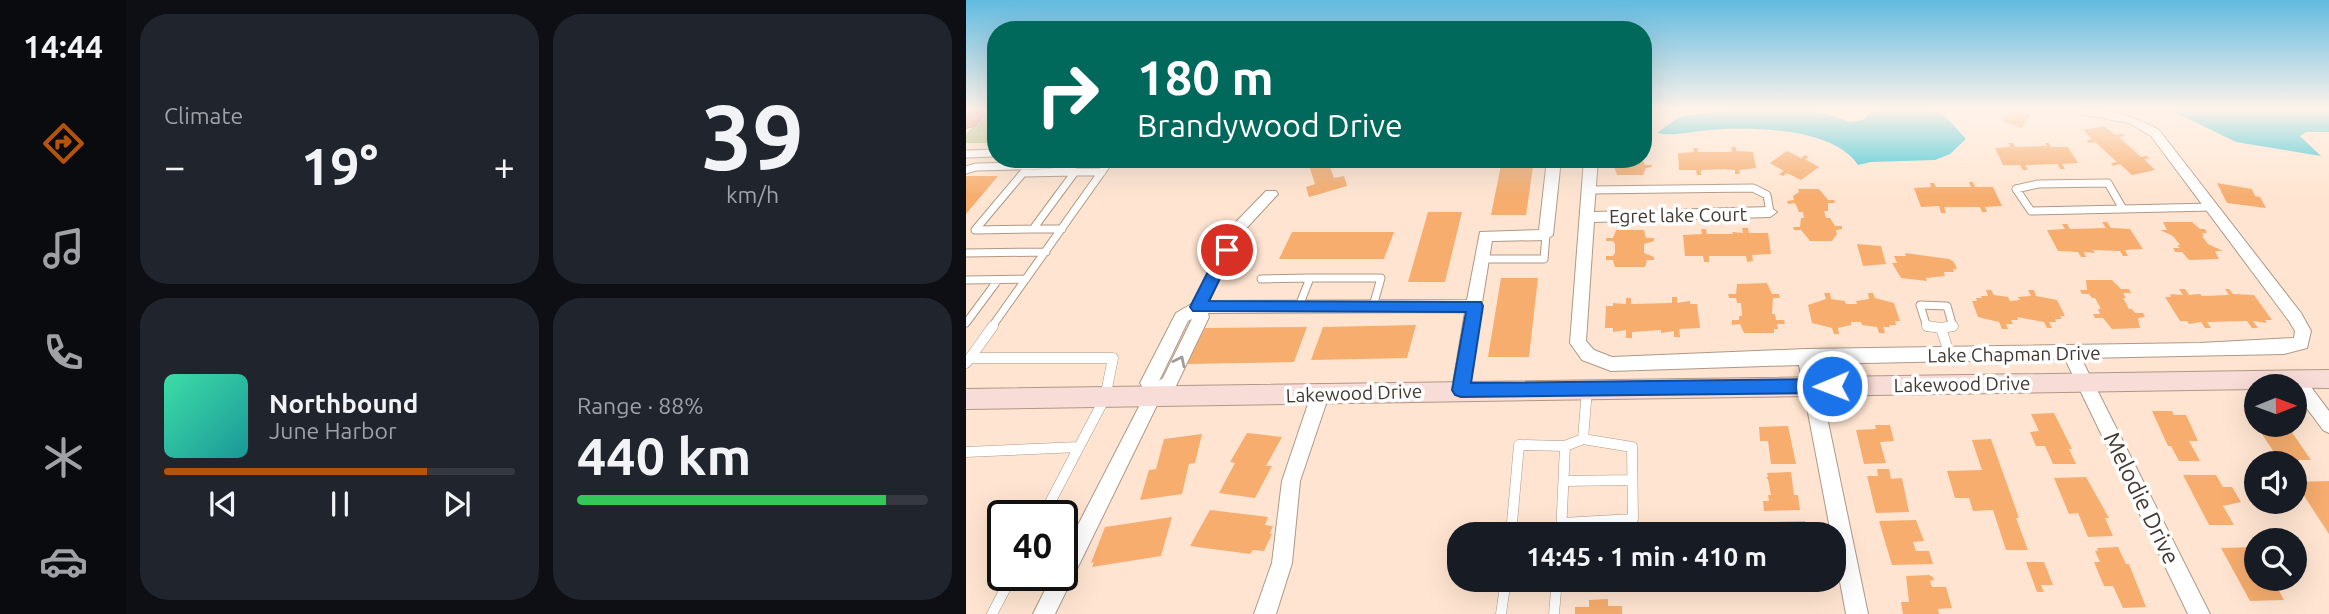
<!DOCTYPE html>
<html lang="en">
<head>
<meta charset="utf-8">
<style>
	body { margin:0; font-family:Ubuntu,sans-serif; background:#20242c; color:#f1f3f6; height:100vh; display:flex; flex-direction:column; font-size:26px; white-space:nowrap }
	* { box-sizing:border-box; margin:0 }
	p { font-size:23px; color:#9ea1a6 }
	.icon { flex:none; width:38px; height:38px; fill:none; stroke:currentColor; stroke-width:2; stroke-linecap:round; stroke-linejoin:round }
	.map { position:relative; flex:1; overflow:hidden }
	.drawer { display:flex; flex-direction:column; gap:14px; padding:14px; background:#0d0f14; width:840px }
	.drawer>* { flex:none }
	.banner { position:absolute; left:21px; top:21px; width:665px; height:147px; border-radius:28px; box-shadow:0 7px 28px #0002; background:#00695c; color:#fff; overflow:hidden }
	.needle { width:46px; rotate:89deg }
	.tools { position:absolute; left:1278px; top:374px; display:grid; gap:14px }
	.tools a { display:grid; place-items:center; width:63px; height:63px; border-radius:50%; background:#171b24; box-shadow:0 7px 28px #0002; font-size:35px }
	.speed { position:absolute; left:21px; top:500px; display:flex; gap:14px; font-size:35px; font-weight:700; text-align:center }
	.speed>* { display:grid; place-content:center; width:91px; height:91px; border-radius:50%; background:#171b24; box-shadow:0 7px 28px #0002; line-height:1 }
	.speed .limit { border:4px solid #111; border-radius:10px; background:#fff; color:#111 }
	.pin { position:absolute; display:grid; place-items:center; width:60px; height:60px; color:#fff; margin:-30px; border:4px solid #fff; border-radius:50%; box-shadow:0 2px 7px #0007 }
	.me { position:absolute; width:77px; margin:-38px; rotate:269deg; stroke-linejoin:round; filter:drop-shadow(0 0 5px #0008) }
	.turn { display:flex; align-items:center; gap:24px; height:147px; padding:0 35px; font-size:32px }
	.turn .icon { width:91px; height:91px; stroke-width:2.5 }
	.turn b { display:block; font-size:49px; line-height:60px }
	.big { font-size:52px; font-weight:700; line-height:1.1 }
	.drawer .card { flex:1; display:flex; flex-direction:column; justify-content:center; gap:10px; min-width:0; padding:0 24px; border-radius:28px; background:#20242c }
	.drawer .dial { align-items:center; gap:0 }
	.dial b { font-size:91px; line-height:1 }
	.song { display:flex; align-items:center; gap:21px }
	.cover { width:84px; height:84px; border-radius:10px; background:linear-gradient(135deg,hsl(160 70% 55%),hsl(180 70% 35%)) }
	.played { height:7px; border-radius:4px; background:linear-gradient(90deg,#b45309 75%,#363941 75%) }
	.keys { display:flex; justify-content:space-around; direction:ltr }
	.heat { display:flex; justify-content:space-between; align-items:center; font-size:38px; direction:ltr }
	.charge { height:10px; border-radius:5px; background:linear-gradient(90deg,#34c759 88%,#363941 0) }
	.drawer .tiles { flex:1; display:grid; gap:14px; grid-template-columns:repeat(2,1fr) }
	.trip { position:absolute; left:481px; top:522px; width:399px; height:70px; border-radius:28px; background:#171b24; box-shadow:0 7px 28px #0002; font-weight:700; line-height:70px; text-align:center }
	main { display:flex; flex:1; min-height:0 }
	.tab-bar { display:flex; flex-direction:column; width:126px; justify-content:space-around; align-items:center; background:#090b0e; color:#9ea1a6 }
	.tab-bar .icon { width:49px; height:49px }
	.tab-bar .on { color:#b45309 }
	.tab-bar b { font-size:32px; color:#f1f3f6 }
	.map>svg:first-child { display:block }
</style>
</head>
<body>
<main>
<nav class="tab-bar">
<b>14:44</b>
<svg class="icon on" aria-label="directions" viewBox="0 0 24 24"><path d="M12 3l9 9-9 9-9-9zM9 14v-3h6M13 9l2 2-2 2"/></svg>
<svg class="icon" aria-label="music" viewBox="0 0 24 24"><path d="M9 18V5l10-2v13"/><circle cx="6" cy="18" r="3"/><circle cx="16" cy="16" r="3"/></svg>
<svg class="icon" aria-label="phone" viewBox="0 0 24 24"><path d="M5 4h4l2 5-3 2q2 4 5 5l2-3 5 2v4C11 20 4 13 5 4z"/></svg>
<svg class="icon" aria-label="climate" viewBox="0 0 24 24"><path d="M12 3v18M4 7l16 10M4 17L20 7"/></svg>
<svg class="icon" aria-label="car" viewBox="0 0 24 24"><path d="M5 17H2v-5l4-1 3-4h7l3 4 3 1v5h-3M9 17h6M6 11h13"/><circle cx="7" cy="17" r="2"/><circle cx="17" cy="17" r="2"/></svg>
</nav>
<section class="drawer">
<div class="tiles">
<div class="card"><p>Climate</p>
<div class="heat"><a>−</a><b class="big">19°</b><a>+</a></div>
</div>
<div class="card dial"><b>39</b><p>km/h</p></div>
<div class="card">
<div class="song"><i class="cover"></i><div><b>Northbound</b><p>June Harbor</p></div></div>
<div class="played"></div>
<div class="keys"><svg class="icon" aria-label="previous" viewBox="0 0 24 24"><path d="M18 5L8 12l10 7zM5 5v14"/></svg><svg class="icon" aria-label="pause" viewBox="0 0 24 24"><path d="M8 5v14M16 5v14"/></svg><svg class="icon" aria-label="next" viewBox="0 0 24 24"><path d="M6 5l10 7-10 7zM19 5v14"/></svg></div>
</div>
<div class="card"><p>Range · 88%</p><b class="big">440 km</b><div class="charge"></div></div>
</div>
</section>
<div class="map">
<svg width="1363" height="614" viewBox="0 0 1363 614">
	<rect width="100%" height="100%" fill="#ffe5d1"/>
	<path fill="#b6c483" d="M23 110H30V143H0V134Z"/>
	<path fill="#38c5d5" d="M761 110H848L884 122 897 120 907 110H968L981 118 1000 139 984 154 969 160 905 162 892 165C867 127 785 127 744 130 728 131 705 137 691 133L713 117Z
		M1204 110H1363V132H1340L1334 136 1355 156 1270 142Z"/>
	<path fill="#f6ad6e" d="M1044 110H1052L1065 114 1056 128 1036 121Z
		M1138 126 1150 135 1156 134 1159 136 1153 137 1175 157 1181 156 1184 158 1178 159 1189 170 1166 175 1154 164 1147 166 1145 163 1151 162 1129 142 1123 143 1120 141 1126 139 1117 130Z
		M1042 143H1047L1049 147 1081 146 1079 143H1083L1085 147H1102L1112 163 1096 164 1099 169H1094L1092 164 1059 165 1062 170H1057L1054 165H1037L1029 148 1045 147Z
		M765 147H770V151L787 152 790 168 773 170 774 174H769V170L758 169 735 170V175H731L730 170H713L712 153 728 152 727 148H732V152H766Z
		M821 151 835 158 839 155 843 157 839 159 853 167 835 180 821 173 817 176 813 174 818 171 804 163Z
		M341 159H361L368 178 378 176 381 186 343 197 340 187 349 184Z
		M651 159H676L679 165H686V167L680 168 677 175H651L648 167 642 168V165H648Z
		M536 160H568L560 215H525Z
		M0 176H32L0 214Z
		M1003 182H1007L1009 187H1027L1036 206 1019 207 1021 212H1016L1014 207H978L980 213H975L973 206 955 207 948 188 965 187 964 183H968L970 187H1005Z
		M1251 183 1286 189 1289 196 1294 197 1300 208 1261 203Z
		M832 189H853L862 200H868L869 203H862V211H858L860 218H864L869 226H876V229L870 230 871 234 866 241H844L835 230H828L827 227H834L835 218H838L837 212H833L829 203 822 204 821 201 828 200 827 196 833 192Z
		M462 212H496L479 282H442Z
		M1136 222H1141L1145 228 1164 229 1177 249 1159 250 1162 256H1157L1154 251 1127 250 1129 253 1118 252 1120 257H1115L1112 252 1092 251 1081 230 1099 229 1096 224H1101L1104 229 1140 228Z
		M1197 222H1226L1234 229H1239L1241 233H1236L1238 236H1236L1242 244 1257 251H1249L1253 259 1223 260 1216 252H1209L1207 248H1214L1211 245H1214L1207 236 1194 230H1201Z
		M776 228H782L783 233H802L805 254 786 255 787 261 781 262 780 256H743V262H738L737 256H719L717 235 736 234 735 229H740L741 234H767L766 232 777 233Z
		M650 230H678L680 238H688V241L678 244V253L688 257V260H681L679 267H649L647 260H640V256H647L649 253V244L647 241H640V238H647Z
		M326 232H428L418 259H313Z
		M891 244 915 246 920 264 897 266Z
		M939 253 983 259 988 262 991 269H987L988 272H978L979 276 960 278 961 281 935 278 926 263H931L928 256H940Z
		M535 278H572L563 357H522Z
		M1120 280H1146L1155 289H1163L1165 293H1157L1160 298H1157L1163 309H1166L1169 313H1177L1179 317 1172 318 1174 328 1146 329 1137 318H1129L1127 314H1134L1132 309H1135L1129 298H1126L1123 294H1116L1114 290H1121Z
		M801 283 806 294H813L814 298H807L806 314H809L810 320H818L819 324H811L812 329H808V333H778L774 324 766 325V320H773V316H776L775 303H771L770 298H763L762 294H770L771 284Z
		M1213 289H1219L1223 295 1234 294 1236 296 1263 295 1259 289H1263L1267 294 1288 295 1306 320H1299L1301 323 1287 321 1292 328H1286L1281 321 1241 322 1245 328H1239L1235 322 1223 324 1221 321H1214L1199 297H1205L1204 294 1217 295Z
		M1020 290H1025L1028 295 1042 297 1044 301 1054 300 1052 297 1065 296 1062 290H1068L1070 296 1091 300 1099 316H1094L1096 319H1089L1090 322H1083L1086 328H1081L1078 322 1051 317 1052 320H1045L1047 324H1040L1042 329H1036L1033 322 1012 317 1006 301H1011L1010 298H1016L1015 296H1022Z
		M858 293H864L865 299 879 301 880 304H891L890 301 903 299 902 293H907L909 298 928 303 934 321H929L930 325H923L924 327H917L919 333H913L911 327 896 325 895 322H885V325L872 328 873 334H868L866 328 846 323 842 305 860 299Z
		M706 297H711V303L724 301V304H731L734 328 713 329 714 337H708V331L695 333V330L666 332V338H660V330L647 332V328H639L640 306H647V303L660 304V298H665V304L706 303Z
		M450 325 441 358 345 360 357 327Z
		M341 327 328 362 221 364 239 328Z
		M1186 411H1206L1208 415H1220L1232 441H1223L1234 461H1213L1205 446H1202Z
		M1088 413 1106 449H1103L1110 464H1087L1079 446H1070L1064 432 1073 431 1065 414Z
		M909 425H924L928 441 914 442 920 463 898 464 890 430 910 429Z
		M1290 425H1321L1345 460H1313Z
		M822 426 830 464H805L802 441H794L793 427Z
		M281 433 316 437 300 466H306L289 498 253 493 269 463 264 462Z
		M236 434 229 463 223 464 216 494 174 500 183 470 190 469 198 439Z
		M1025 439 1053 518H1050L1062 550H1040L1027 510 1007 511 1003 498H989L981 471 1016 470 1006 440Z
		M911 469H923L925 479 936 478 943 512 910 513 901 476H912Z
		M825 472 828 495H832L834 510 798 511 797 501H803L802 495H805L802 479 799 477H802L801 473Z
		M1217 475H1250L1257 487H1266L1275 502 1257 506 1268 525H1243Z
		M1120 477 1143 518H1139L1147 536 1122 537 1112 513 1103 514 1088 478Z
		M1363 481V534L1329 482Z
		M244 510 302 517 299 525 307 526 304 533 306 534 298 551 287 550 284 554 224 546Z
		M206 517 195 556 126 567 128 562 125 563 139 527Z
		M950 520 958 541 947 542 950 551H963L967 564 926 565 913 521Z
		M839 521 841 534H808L806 522Z
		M1152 547 1160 564H1163L1180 607 1157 608 1147 586H1138L1128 562H1134L1129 551H1132L1131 548Z
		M1290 547V579H1307L1318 600 1284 601 1255 548Z
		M1060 562H1078L1087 585H1075L1078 592H1071Z
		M963 575 967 577 968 580 964 581 966 587H980L986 608 972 609 973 614H937L935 602H943L940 576Z
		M642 599V606H656V614H609V607H623V600Z"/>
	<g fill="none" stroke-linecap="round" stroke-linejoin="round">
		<g stroke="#af9885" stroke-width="9">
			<path id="lane-far1" d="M0 154 30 153
				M0 170 10 167 86 165 107 170
				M1142 183 1157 209 1065 211 1050 189 1072 184Z
				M623 190 787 188 801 195 804 212
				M1157 209 1246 207
				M67 229 9 230 57 173 109 172
				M96 229H67L109 172H136
				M0 253 80 252
				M516 259H578L580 235
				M295 279 344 278
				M0 280 60 279
				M333 306 344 278H415L407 306
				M0 323 32 280
				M25 328 145 159
				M974 328 961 327 954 305 981 306 987 327 976 328"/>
		</g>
		<g stroke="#af9885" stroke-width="11">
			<path id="lane" d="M961 326 975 328
				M975 328 984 356
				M975 328 987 326
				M4 358 27 326
				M0 363 4 358H147L139 398 113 447 0 452
				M598 481 666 480
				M77 516 113 447
				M596 523 667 519 666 447 617 439
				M545 534 553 445 599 446 617 439 621 389
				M595 534 599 446
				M26 614 46 576
				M535 614 540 579
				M588 614 591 579"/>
		</g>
		<g stroke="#af9885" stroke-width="2">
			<path id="street" d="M1108 110C1140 109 1166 114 1193 130L1335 313 1345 331 1341 348 1318 354 1115 358 1244 614H1222L1099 359 850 364 902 614H880L868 549V534H865L833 365 645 371 616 360 604 343 618 159H632L628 212 804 207 811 212 804 217 628 222 620 341 628 350 646 357 840 349 1234 343 1328 338 1329 331 1323 321 1185 136 1163 123 1114 114Z
				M581 159H595L587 235 580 240 526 241 501 395 495 397 489 395 486 390 499 312 242 313 243 317 209 388 195 397 89 614H67L86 576H96V556L180 393 174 383 210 313 227 303 265 227 300 191H310L312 194 276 233 243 301 501 300 514 232 573 230ZM226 319 197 378 193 381 222 321Z
				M1330 373 1336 375 1363 411V433L1357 430 1328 391V387L1324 385 1321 380 1324 375Z
				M354 388 360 390 363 395 334 481 326 563 310 614H288L306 563 316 481 345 395 348 390Z"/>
		</g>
		<g stroke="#af9885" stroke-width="2">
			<path id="secondary" d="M1363 370V388L1290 387V389L0 409V389Z"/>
		</g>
		<g stroke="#ae6f61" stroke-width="2">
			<path id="highway" d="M0 110H21L8 126 0 128Z"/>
		</g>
		<use href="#lane-far1" stroke="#fff" stroke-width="7"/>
		<use href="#lane" stroke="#fff" stroke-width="10"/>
		<use href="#street" fill="#fff" fill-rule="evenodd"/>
		<use href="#secondary" fill="#f8dcd8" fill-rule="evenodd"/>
		<use href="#highway" fill="#e88c7c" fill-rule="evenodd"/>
	</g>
	<defs><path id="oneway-chevron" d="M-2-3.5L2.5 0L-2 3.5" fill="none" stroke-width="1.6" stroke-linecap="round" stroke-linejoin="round" transform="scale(1.75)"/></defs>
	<use stroke="#a09c98" href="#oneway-chevron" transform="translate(214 361) rotate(-64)"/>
	<linearGradient id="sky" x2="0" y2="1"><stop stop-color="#61bbe0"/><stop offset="0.56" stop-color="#fff3ea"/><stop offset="1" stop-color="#fff3ea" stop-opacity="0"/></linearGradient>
	<rect width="1363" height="196" fill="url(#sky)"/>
	<path fill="#1a73e8" stroke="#114b97" stroke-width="2" d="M261 244 268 250 243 301 515 302 517 306 505 383 866 379 872 381 874 386 872 391 866 393 495 397 489 395 486 390 500 312 227 311 224 307 253 250Z"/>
	<g text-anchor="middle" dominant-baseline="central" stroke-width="7" stroke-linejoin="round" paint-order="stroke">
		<g font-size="19" fill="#423830" stroke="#fff">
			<text transform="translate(712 215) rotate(-1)">Egret lake Court</text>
			<text transform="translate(1048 354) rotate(-1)">Lake Chapman Drive</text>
			<text transform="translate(996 384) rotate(-1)">Lakewood Drive</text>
			<text transform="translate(388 393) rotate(-2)">Lakewood Drive</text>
		</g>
		<g font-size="23" fill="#423830" stroke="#fff">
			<text transform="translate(1176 498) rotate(64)">Melodie Drive</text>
		</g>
	</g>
</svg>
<div class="tools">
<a><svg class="needle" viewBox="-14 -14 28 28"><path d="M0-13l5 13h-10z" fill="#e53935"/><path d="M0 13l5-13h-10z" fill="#9ea1a6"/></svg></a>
<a><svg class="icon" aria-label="sound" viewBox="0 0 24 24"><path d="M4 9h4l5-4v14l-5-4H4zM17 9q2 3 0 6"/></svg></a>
<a><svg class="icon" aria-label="search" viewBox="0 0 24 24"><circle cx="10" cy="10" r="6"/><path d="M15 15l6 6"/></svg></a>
</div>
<div class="speed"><div class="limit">40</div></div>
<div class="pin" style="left:261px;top:250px;background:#d93025"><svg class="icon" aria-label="arrive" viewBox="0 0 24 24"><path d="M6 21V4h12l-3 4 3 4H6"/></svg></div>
<svg class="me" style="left:866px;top:386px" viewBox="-20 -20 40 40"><circle r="17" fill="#1a73e8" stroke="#fff" stroke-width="3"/><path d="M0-11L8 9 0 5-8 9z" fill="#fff"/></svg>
<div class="trip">14:45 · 1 min · 410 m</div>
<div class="banner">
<div class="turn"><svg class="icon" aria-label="right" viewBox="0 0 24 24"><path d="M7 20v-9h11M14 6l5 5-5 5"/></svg><div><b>180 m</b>Brandywood Drive</div></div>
</div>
</div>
</main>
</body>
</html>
